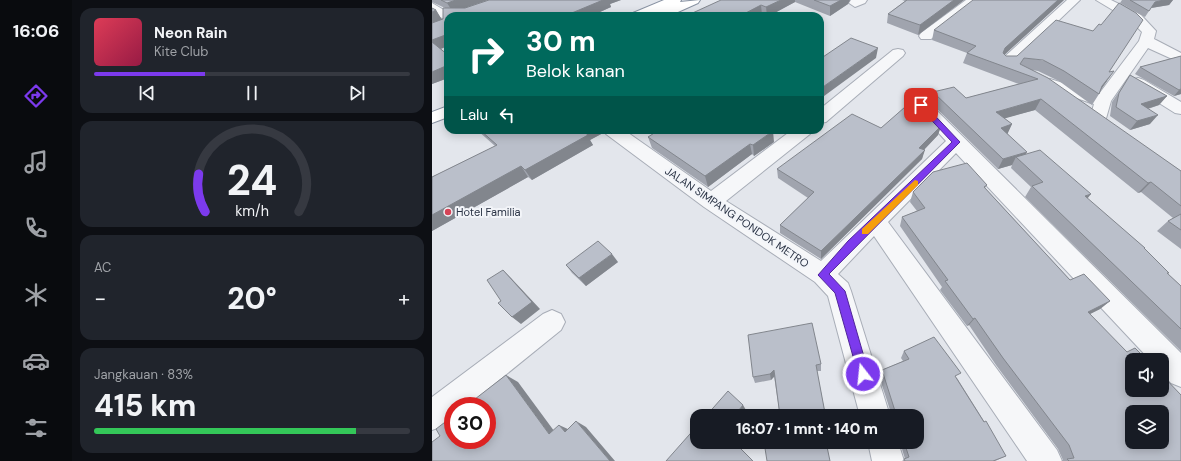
<!DOCTYPE html>
<html lang="id">
<head>
<meta charset="utf-8">
<style>
	body { margin:0; font-family:"DM Sans",sans-serif; background:#20242c; color:#f1f3f6; height:100vh; display:flex; flex-direction:column; font-size:15px; white-space:nowrap }
	* { box-sizing:border-box; margin:0 }
	p { font-size:13px; color:#9ea1a6 }
	.icon { flex:none; width:22px; height:22px; fill:none; stroke:currentColor; stroke-width:2; stroke-linecap:round; stroke-linejoin:round }
	.map { position:relative; flex:1; overflow:hidden }
	.sheet { display:flex; flex-direction:column; gap:8px; padding:8px; background:#0d0f14; width:360px }
	.sheet>* { flex:none }
	.guide { position:absolute; left:12px; top:12px; width:380px; height:122px; border-radius:12px; box-shadow:0 2px 10px #0003; background:#00695c; color:#fff; overflow:hidden }
	.fabs { position:absolute; left:693px; top:353px; display:grid; gap:8px }
	.fabs a { display:grid; place-items:center; width:44px; height:44px; border-radius:8px; background:#171b24; box-shadow:0 2px 10px #0003; font-size:20px }
	.speed { position:absolute; left:12px; top:397px; display:flex; gap:8px; font-size:20px; font-weight:700; text-align:center }
	.speed>* { display:grid; place-content:center; width:52px; height:52px; border-radius:50%; background:#171b24; box-shadow:0 2px 10px #0003; line-height:1 }
	.speed .limit { border:6px solid #d22; background:#fff; color:#111 }
	.pin { position:absolute; display:grid; place-items:center; width:34px; height:34px; color:#fff; margin:-17px; border-radius:8px; box-shadow:0 2px 6px #0006 }
	.me { position:absolute; width:44px; margin:-22px; rotate:344deg; stroke-linejoin:round; filter:drop-shadow(0 0 3px #0008) }
	.turn { display:flex; align-items:center; gap:14px; height:84px; padding:0 16px; font-size:18px }
	.turn .icon { width:52px; height:52px; stroke-width:2.5 }
	.turn b { display:block; font-size:28px; line-height:34px }
	.then { display:flex; align-items:center; height:38px; padding:0 16px; background:#0003; gap:8px; font-size:15px }
	.big { font-size:30px; font-weight:800; line-height:1.1 }
	.sheet .tile { flex:1; display:flex; flex-direction:column; justify-content:center; gap:6px; min-width:0; padding:0 14px; border-radius:12px; background:#20242c }
	.sheet .dial { align-items:center; gap:0 }
	.dial svg { height:104px; overflow:visible; fill:none; stroke:#363941; stroke-width:7; stroke-linecap:round; text-anchor:middle }
	.dial text { fill:#f1f3f6; stroke:none }
	.song { display:flex; align-items:center; gap:12px }
	.cover { width:48px; height:48px; border-radius:6px; background:linear-gradient(135deg,hsl(350 70% 55%),hsl(340 70% 35%)) }
	.played { height:4px; border-radius:2px; background:linear-gradient(90deg,#7c3aed 35%,#363941 35%) }
	.keys { display:flex; justify-content:space-around; direction:ltr }
	.heat { display:flex; justify-content:space-between; align-items:center; font-size:22px; direction:ltr }
	.charge { height:6px; border-radius:3px; background:linear-gradient(90deg,#34c759 83%,#363941 0) }
	.trip { position:absolute; left:258px; top:409px; width:234px; height:40px; border-radius:12px; background:#171b24; box-shadow:0 2px 10px #0003; font-weight:800; line-height:40px; text-align:center }
	main { display:flex; flex:1; min-height:0 }
	.tabs { display:flex; flex-direction:column; width:72px; justify-content:space-around; align-items:center; background:#090b0e; color:#9ea1a6 }
	.tabs .icon { width:28px; height:28px }
	.tabs .current { color:#7c3aed }
	.tabs b { font-size:18px; color:#f1f3f6 }
	.map>svg:first-child { display:block }
</style>
</head>
<body>
<main>
<nav class="tabs">
<b>16:06</b>
<svg class="icon current" aria-label="directions" viewBox="0 0 24 24"><path d="M12 3l9 9-9 9-9-9zM9 14v-3h6M13 9l2 2-2 2"/></svg>
<svg class="icon" aria-label="music" viewBox="0 0 24 24"><path d="M9 18V5l10-2v13"/><circle cx="6" cy="18" r="3"/><circle cx="16" cy="16" r="3"/></svg>
<svg class="icon" aria-label="phone" viewBox="0 0 24 24"><path d="M5 4h4l2 5-3 2q2 4 5 5l2-3 5 2v4C11 20 4 13 5 4z"/></svg>
<svg class="icon" aria-label="climate" viewBox="0 0 24 24"><path d="M12 3v18M4 7l16 10M4 17L20 7"/></svg>
<svg class="icon" aria-label="car" viewBox="0 0 24 24"><path d="M5 17H2v-5l4-1 3-4h7l3 4 3 1v5h-3M9 17h6M6 11h13"/><circle cx="7" cy="17" r="2"/><circle cx="17" cy="17" r="2"/></svg>
<svg class="icon" aria-label="filters" viewBox="0 0 24 24"><path d="M4 7h16M4 17h16"/><circle cx="9" cy="7" r="2"/><circle cx="15" cy="17" r="2"/></svg>
</nav>
<section class="sheet">
<div class="tile">
<div class="song"><i class="cover"></i><div><b>Neon Rain</b><p>Kite Club</p></div></div>
<div class="played"></div>
<div class="keys"><svg class="icon" aria-label="previous" viewBox="0 0 24 24"><path d="M18 5L8 12l10 7zM5 5v14"/></svg><svg class="icon" aria-label="pause" viewBox="0 0 24 24"><path d="M8 5v14M16 5v14"/></svg><svg class="icon" aria-label="next" viewBox="0 0 24 24"><path d="M6 5l10 7-10 7zM19 5v14"/></svg></div>
</div>
<div class="tile dial"><svg viewBox="0 0 100 80">
<path d="M14 69A42 42 0 1 1 86 69"/>
<path d="M14 69A42 42 0 0 1 9 40" stroke="#7c3aed"/>
<text x="50" y="56" font-size="32" font-weight="700">24</text>
<text x="50" y="72" font-size="11">km/h</text>
</svg></div>
<div class="tile"><p>AC</p>
<div class="heat"><a>−</a><b class="big">20°</b><a>+</a></div>
</div>
<div class="tile"><p>Jangkauan · 83%</p><b class="big">415 km</b><div class="charge"></div></div>
</section>
<div class="map">
<svg width="749" height="461" viewBox="0 0 749 461">
	<rect width="100%" height="100%" fill="#e3e6ec"/>
	<g fill="none" stroke-linecap="round" stroke-linejoin="round">
		<g stroke="#a8adb7" stroke-width="2">
			<path id="minor" d="M419 0H435L433 3 423 7 417 3Z
				M534 0H548L499 39H489L487 36 489 33Z
				M635 0H648L580 65H570L568 62 570 59Z
				M664 0H679L709 15 724 31 722 39 749 53V63L716 48 679 101 673 122 667 123 661 122 658 118 662 104 612 87 610 84 612 81 618 79 667 94 707 41 710 32 699 21Z
				M0 3 22 16H16V21L0 13Z
				M466 49 471 50 473 53 471 56 394 122 388 123V109L461 50Z
				M706 78 712 80 749 102V114L743 113 700 86 698 83 700 80Z
				M489 100 495 101 749 353V387L739 383 730 373V360H718L524 153 456 222 625 450 630 461H595L442 236 406 274 416 283 419 291 458 416H428L396 296 383 282 272 207 174 134 171 130H192L279 191 360 130H381L378 134 294 201 389 261 514 141 481 105 483 101Z
				M120 310 129 314 133 322 129 330 35 406H21V417L11 426 0 430V397L111 314Z
				M436 442H466L472 461H440Z"/>
		</g>
		<g stroke="#8993a3" stroke-width="2">
			<path id="trunk" d="M232 0H249L248 2 268 0 266 3 237 16H226V12L217 16H199L201 13Z
				M16 106V117L0 123V112Z"/>
		</g>
		<use href="#minor" fill="#f6f7f9" fill-rule="evenodd"/>
		<use href="#trunk" fill="#fff" fill-rule="evenodd"/>
	</g>
	<path fill="#a0a4ae" d="M0 0H56L35 7 57 0H189L178 4 179 7 159 16H16V46L9 49 16 55V78L0 84V8L4 10 10 20 11 19 13 8 0 2Z
		M289 0H418L416 4 398 16 363 2 337 16H332Z
		M470 0H532L486 35 455 23 456 14 473 1Z
		M632 0 572 55 574 56H585L677 72 675 81 669 89 667 94 660 105 627 81 606 71 600 70 749 171V249L725 231 736 221 741 218 709 192 706 193 603 110 572 118 580 124 575 133 593 154 655 199 713 248 712 249 736 274 749 286V351L593 197 599 187 579 168 580 165 566 169 498 102 501 92 534 98 587 84 531 63 535 53 500 40 502 30Z
		M690 0H741L737 5 719 8 713 17 688 3Z
		M749 56V94L742 96 703 74 708 67Z
		M698 75 735 96 727 105 716 109 718 124 698 130 678 116 680 102Z
		M509 126 506 135 492 150 490 159 389 259 348 233V225L376 198 346 178 345 169 449 128Z
		M45 130H170L171 133 158 140 161 145 100 180 96 177 0 231V177L63 146Z
		M293 131 342 142 322 156 320 154 276 187 220 148 216 137 283 133Z
		M555 185 553 188 638 280 678 301 668 309 658 314 749 461H629L631 460 626 449 564 365 537 325 535 326 508 290 510 287 468 226 470 217 485 211 478 202 481 192Z
		M186 262 154 286 140 273 134 265Z
		M472 351 525 378 574 456 563 461H470L473 459 468 442H485V416H454L456 413H459L447 376 450 370 471 361 469 358Z
		M389 364V371H385L393 413V416H348L342 376 339 380 323 383 321 377Z"/>
	<path fill="#82868d" d="M24 0H56L21 12 15 3Z
		M171 0H189L178 4 179 7 159 16H135V15Z
		M349 0H363V2L337 16H335L334 7Z
		M409 0H418L416 4 398 16V6Z
		M522 0H532L486 35 488 25Z
		M626 0H632L569 58 573 48Z
		M732 0H741L737 5 719 8 713 17 723 2Z
		M329 5 330 15 328 16H308Z
		M4 10 10 20 0 24V12Z
		M16 34V46L5 50 0 43V40Z
		M446 48 444 58 388 99V89Z
		M16 65V78L0 84V72Z
		M682 71 675 81 666 94 670 86Z
		M749 89V94L742 96 747 90Z
		M735 96 727 105 702 113 709 104Z
		M609 99 603 110 560 122 564 112Z
		M726 115 718 124 698 130 705 121Z
		M580 124 575 135 569 128Z
		M509 126 506 135 485 157 487 148Z
		M152 130H170L171 133 158 140 161 145 100 180 93 170Z
		M341 131 342 142 322 156 321 145Z
		M318 144 320 154 276 187 273 176Z
		M493 150 490 159 389 259V251Z
		M595 152 589 162 584 157 580 165 566 169 571 159Z
		M89 166 96 177 0 231V215Z
		M719 182 709 192 706 193 716 183Z
		M659 194 651 204 653 196Z
		M180 254 186 262 154 286 147 278Z
		M71 270 79 278 108 309 89 324 80 317Z
		M678 301 668 309 646 320 656 312Z
		M543 318 537 325 535 326 541 319Z
		M342 370 343 376 339 380 338 374Z
		M74 375 86 382 128 439 117 434Z
		M311 405 314 410 309 416H302Z
		M144 421 154 427 183 461H178Z
		M127 425 138 430 133 432Z"/>
	<path fill="#babfca" stroke="#82868d" fill-rule="evenodd" d="M9 0H24L15 3Z
		M57 0H171L135 15 136 16H16V34L0 40V23L11 19V8H33Z
		M289 0H349L334 7 329 5 308 16H254Z
		M382 0H409L398 6Z
		M475 0H522L488 25 456 14Z
		M541 0H626L573 48 571 53 574 56H585L624 20 661 31 667 24 669 25 687 3 704 13 711 20 677 72 682 71 670 86 667 94 632 71 611 60 592 58 588 64 616 78 749 171V206L719 182 716 183 609 99 564 112 580 124 569 128 595 152 571 159 501 92 522 87 534 98 606 79 535 53 544 46 502 30Z
		M698 0H732L723 2 717 11Z
		M0 8 4 10 0 12Z
		M419 38 446 48 388 89V59Z
		M0 42 16 55V65L0 72Z
		M749 56V89L747 90 708 67Z
		M698 75 735 96 709 104 726 115 705 121 684 107 687 93Z
		M473 107 504 120 509 126 487 148 493 150 389 251 348 225 382 192 345 169 420 114 449 128Z
		M48 130H152L151 131 156 135 93 170 89 166 0 215V177L65 145Z
		M227 130H279L283 133 287 130H291L293 131 294 130H339L341 131 321 145 318 144 273 176 216 137Z
		M608 150 659 194 653 196 713 248H712L737 273H735L749 286V329L600 186 611 182 584 157Z
		M535 163 555 185 552 187 638 280 652 274 678 301 656 312 695 352 703 348 715 360H700V390H730V375L749 395V461H637L635 459 642 458 637 445 571 358 543 318 541 319 513 281 516 280 470 217 493 208 481 192 501 172ZM700 412H730V442H700Z
		M749 214V230L736 221Z
		M166 241 180 254 147 278 134 265Z
		M71 270 100 302 80 317 66 303 69 301 55 280Z
		M380 323 389 364 384 365 393 413 388 414 389 416H348L342 370 338 374 321 377 316 335Z
		M502 337 529 373 523 376 552 422 554 421 574 456 561 461H473L472 459 477 457 472 442H485V416H457L456 413H461L463 411 450 370 477 359 472 351Z
		M74 375 117 434 127 425 133 432 144 421 178 461H0V442L8 436 4 429 21 416V440H55V406H34Z
		M296 391 311 405 302 416H274Z
		M265 426V442H280L279 443 285 442H302L321 461H234Z
		M332 442H394L398 461H335Z"/>
	<path fill="#7c3aed" stroke="#51269a" d="M486 103H491L528 142 397 274 413 291 437 374 435 378 431 380 427 378 426 374 403 293 386 275 416 241 520 142 486 106Z"/>
	<path fill="#f59e0b" d="M483 180 486 181V185L436 234H430V229Z"/>
	<circle fill="#d54356" stroke="#f3f5f9" stroke-width="1.5" cx="16" cy="212" r="4"/>
	<g text-anchor="middle" dominant-baseline="central" stroke-width="4" stroke-linejoin="round" paint-order="stroke">
		<g font-size="11" fill="#2a3345" stroke="#f3f5f9" text-anchor="start">
			<text x="24" y="212">Hotel Familia</text>
		</g>
		<g font-size="11" fill="#2a3345" stroke="#f3f5f9">
			<text transform="translate(305 217) rotate(34)">JALAN SIMPANG PONDOK METRO</text>
		</g>
	</g>
</svg>
<div class="fabs">
<a><svg class="icon" aria-label="sound" viewBox="0 0 24 24"><path d="M4 9h4l5-4v14l-5-4H4zM17 9q2 3 0 6"/></svg></a>
<a><svg class="icon" aria-label="layers" viewBox="0 0 24 24"><path d="M12 4l9 5-9 5-9-5zM3 14l9 5 9-5"/></svg></a>
</div>
<div class="speed"><div class="limit">30</div></div>
<div class="pin" style="left:489px;top:105px;background:#d93025"><svg class="icon" aria-label="arrive" viewBox="0 0 24 24"><path d="M6 21V4h12l-3 4 3 4H6"/></svg></div>
<svg class="me" style="left:431px;top:374px" viewBox="-20 -20 40 40"><circle r="17" fill="#7c3aed" stroke="#fff" stroke-width="3"/><path d="M0-11L8 9 0 5-8 9z" fill="#fff"/></svg>
<div class="trip">16:07 · 1 mnt · 140 m</div>
<div class="guide">
<div class="turn"><svg class="icon" aria-label="right" viewBox="0 0 24 24"><path d="M7 20v-9h11M14 6l5 5-5 5"/></svg><div><b>30 m</b>Belok kanan</div></div>
<div class="then">Lalu<svg class="icon" aria-label="left" viewBox="0 0 24 24"><path d="M17 20v-9H6M10 6l-5 5 5 5"/></svg></div>
</div>
</div>
</main>
</body>
</html>
